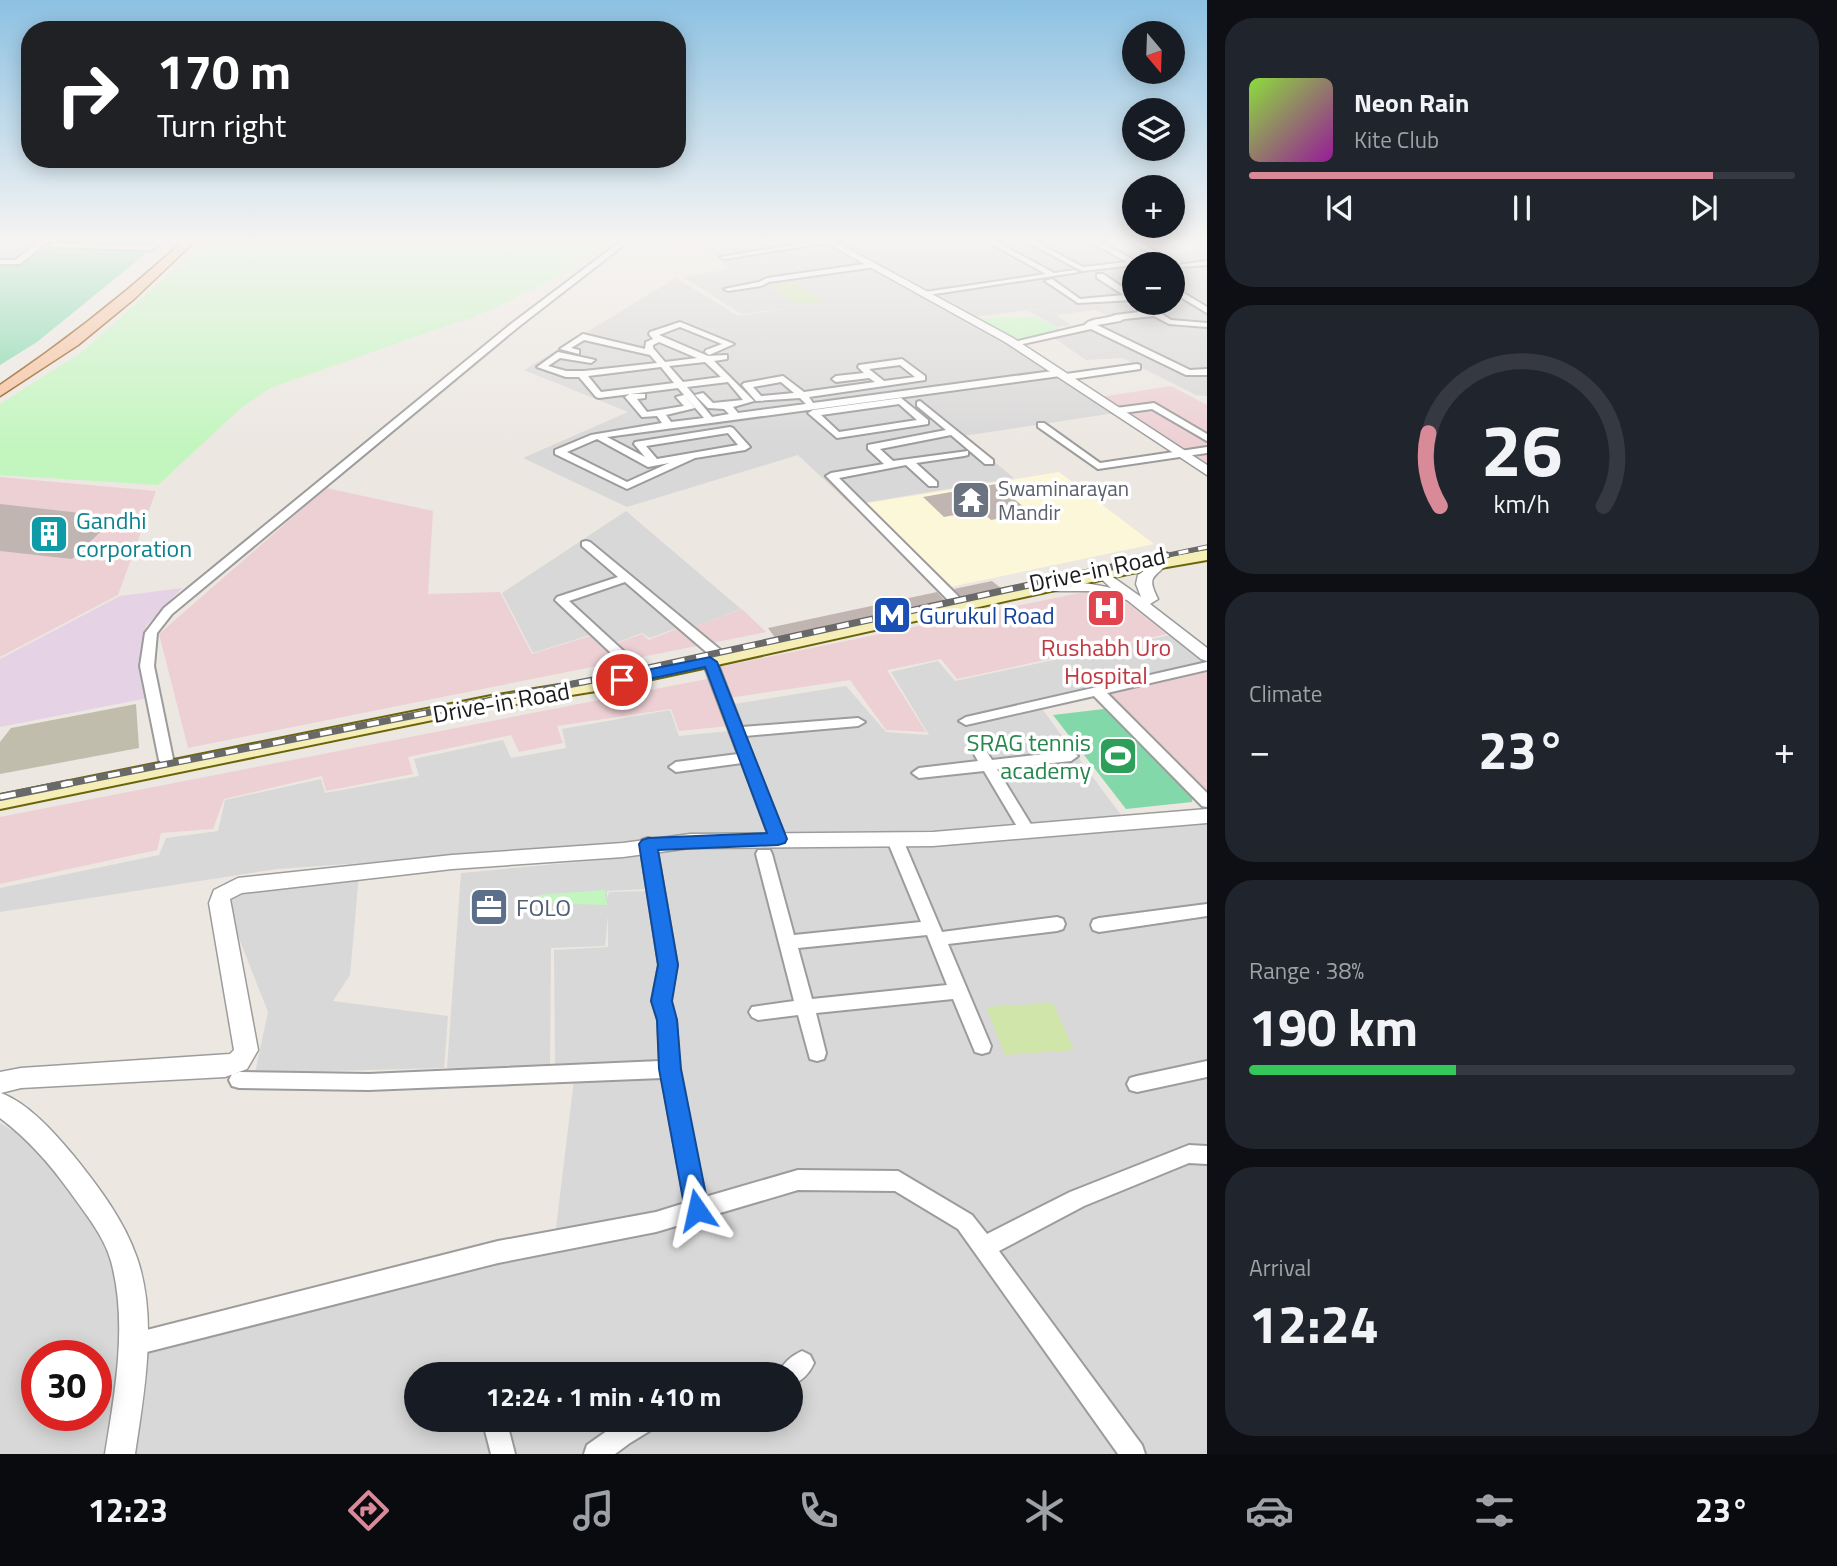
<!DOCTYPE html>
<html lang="en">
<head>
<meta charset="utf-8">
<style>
	body { margin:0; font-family:"Titillium Web",sans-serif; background:#20242c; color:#f1f3f6; height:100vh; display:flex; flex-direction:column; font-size:26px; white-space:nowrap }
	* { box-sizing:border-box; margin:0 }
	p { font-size:23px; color:#9ea1a6 }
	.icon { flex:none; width:38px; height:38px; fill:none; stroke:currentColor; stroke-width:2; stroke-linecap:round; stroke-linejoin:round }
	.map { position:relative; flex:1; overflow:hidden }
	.side { display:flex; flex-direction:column; gap:18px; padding:18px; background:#0d0f14; width:630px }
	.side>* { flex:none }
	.top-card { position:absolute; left:21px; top:21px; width:665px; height:147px; border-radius:28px; box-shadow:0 4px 18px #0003; background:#202124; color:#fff; overflow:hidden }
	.needle { width:46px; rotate:161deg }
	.tools { position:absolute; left:1122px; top:21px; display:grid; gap:14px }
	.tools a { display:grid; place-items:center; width:63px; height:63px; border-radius:50%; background:#171b24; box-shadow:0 4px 18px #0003; font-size:35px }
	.speed { position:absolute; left:21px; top:1340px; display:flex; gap:14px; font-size:35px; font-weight:700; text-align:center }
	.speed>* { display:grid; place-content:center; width:91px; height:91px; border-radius:50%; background:#171b24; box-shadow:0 4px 18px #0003; line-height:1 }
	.speed .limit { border:10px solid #d22; background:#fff; color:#111 }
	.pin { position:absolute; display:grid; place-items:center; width:60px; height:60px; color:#fff; margin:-30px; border:4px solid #fff; border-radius:50%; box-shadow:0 2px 7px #0007 }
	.me { position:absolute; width:77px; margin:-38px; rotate:349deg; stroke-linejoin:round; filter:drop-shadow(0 0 5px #0008) }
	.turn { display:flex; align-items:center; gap:24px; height:147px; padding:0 21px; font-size:32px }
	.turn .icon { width:91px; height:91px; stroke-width:2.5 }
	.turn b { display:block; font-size:49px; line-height:60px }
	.big { font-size:52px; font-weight:700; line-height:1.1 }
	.side .card { flex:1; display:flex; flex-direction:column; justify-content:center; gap:10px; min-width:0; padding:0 24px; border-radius:28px; background:#20242c }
	.side .dial { align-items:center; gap:0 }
	.dial svg { height:182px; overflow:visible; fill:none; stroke:#363941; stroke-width:7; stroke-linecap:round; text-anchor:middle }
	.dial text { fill:#f1f3f6; stroke:none }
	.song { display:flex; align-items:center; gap:21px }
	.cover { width:84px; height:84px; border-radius:10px; background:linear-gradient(135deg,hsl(90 70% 55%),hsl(300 70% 35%)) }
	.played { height:7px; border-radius:4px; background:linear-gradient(90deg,#d98a99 85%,#363941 85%) }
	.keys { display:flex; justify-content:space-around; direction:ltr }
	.heat { display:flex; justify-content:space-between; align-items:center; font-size:38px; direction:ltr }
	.charge { height:10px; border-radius:5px; background:linear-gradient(90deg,#34c759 38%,#363941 0) }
	.trip { position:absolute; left:404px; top:1362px; width:399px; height:70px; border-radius:35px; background:#171b24; box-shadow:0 4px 18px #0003; font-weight:700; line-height:70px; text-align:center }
	.dock { display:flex; height:112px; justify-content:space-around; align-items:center; background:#090b0e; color:#9ea1a6 }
	.dock .icon { width:49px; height:49px }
	.dock .current { color:#d98a99 }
	.dock b { font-size:32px; color:#f1f3f6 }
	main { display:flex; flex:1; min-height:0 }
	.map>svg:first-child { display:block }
</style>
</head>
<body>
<main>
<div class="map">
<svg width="1207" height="1454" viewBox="0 0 1207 1454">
	<rect width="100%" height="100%" fill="#ece7e1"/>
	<path fill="#d9d8d8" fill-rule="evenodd" d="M0 241H171L159 251 44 247 18 264 0 263Z
		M699 241H825L1011 343 1115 413 963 436 1014 478 851 505 798 455 627 507 523 458 628 412 524 370 676 278 738 316 802 306 741 314 684 277 730 269Z
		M836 241H1139L1161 252 1138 256 1207 251V323L1171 321 1143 303H1172V264H1134V297L1092 272 1134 300V303H1138L1167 322 1207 325V396L1196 395 1122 358 1086 360 1050 335 1115 318 1095 310 1056 315 1071 325 1057 327 1028 311 1063 306 974 317Z
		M626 511 741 609 694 627 690 623 650 638 642 633 605 647 590 635 533 653 502 593Z
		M1170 635 1207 664 1037 702 1124 819 895 838 785 833 734 704 846 686 886 732 929 735 891 672 938 661 955 681Z
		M670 710 679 736 729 731 770 834 277 869 0 912V888L159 855 166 838 218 831 225 800 321 779 325 793 419 776 414 759 503 740 511 758 566 748 562 729Z
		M1207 818V1454H1137L967 1220 896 1176 795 1177 700 1206 673 1069 652 847Z
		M642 856 647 889 607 891V899L609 892 649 891 694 1207 555 1236 576 1063 555 1064 554 950 608 947V916L605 946 551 948 550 1069 447 1068 461 873Z
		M359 874 350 975 333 1001 448 1016 444 1068 255 1073 268 1012 220 890Z
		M0 1123 24 1137 88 1209 113 1265 121 1343 106 1454H0ZM37 1356H96V1416H37Z
		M901 1188 964 1229 1126 1454H128L144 1353 524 1257 703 1220 808 1189ZM416 1374H791V1419H416Z"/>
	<path fill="#edd0d4" d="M1171 386 1207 405V468L1101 397Z
		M0 477 156 491 118 595 0 657Z
		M326 488 433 511 428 594 500 592 532 654 590 636 604 648 642 634 649 640 689 624 694 627 742 609 766 632 188 748 159 634Z
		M1094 590 1113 592 1167 634 957 679 941 659 887 670 926 732 886 730 850 680 729 698 719 667Z
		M1207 672V798L1104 694Z
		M712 678 729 726 679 731 671 709 557 726 563 743 519 752 511 735 408 757 413 774 326 791 322 776 224 799 213 829 161 833 157 850 0 884V817Z"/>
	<path fill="#e5d3e5" d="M635 241H697L712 255 627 249Z
		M182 588 146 626 144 667 148 698 0 727V659L120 596Z"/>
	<path fill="#fdf7d9" d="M1059 472 1154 544 945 588 862 504Z"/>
	<path fill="#c0bdad" d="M136 704 139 748 0 774V742L11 728Z"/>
	<path fill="#d0e5a9" d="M793 282 822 301 798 305 769 285Z
		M1053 1003 1074 1050 1005 1055 986 1007Z"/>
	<path fill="#c3f6bf" d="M206 241H610L563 274 489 311 270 388 241 408 158 485 0 475V404L82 352Z
		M1035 317 1064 331 1021 343 970 319Z
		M605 890 607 905 538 903 537 895Z"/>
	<path fill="#82d8a9" d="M46 248 149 251 37 342 0 365V264L20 265Z
		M1104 709 1193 796 1192 802 1126 809 1053 715Z"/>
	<path fill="#c0b5b1" d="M996 484 1031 513 991 520 980 510 944 517 923 497Z
		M0 504 116 517 72 559 0 551Z
		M992 581 1002 589 962 598 954 589Z
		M937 592 946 602 776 639 768 628Z"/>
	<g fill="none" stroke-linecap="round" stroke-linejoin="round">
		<g stroke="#9c9c9c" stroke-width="4">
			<path id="minor" d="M41 241H49L20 264H0V260H15Z
				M155 241H163L151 250 53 247 49 245 53 243 149 246Z
				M621 241H629L517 328 172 614 157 633 154 666 173 759 180 768 173 773 168 771 159 760 140 666 145 633 164 608 511 324Z
				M818 241 831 242 724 259 720 257Z
				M986 241H995L1054 273 1075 270 1079 272 922 296 921 294 925 292 1046 274Z
				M1025 241H1034L1083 267 1127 262 1089 241H1098L1136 261 1155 256 1129 241H1138L1166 257 1134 265 1082 271Z
				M1207 261V265L1181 267 1177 265Z
				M872 263H875V267L769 282 761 286 728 291 724 289 759 282 767 278Z
				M1097 274H1103L1134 295V300L1078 303 1045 281 1052 279 1080 299 1124 295 1097 278Z
				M1172 286 1207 307V313L1172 292Z
				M1136 303H1145L1171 320 1207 323V327L1169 324 1154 316 1124 319 1120 321 1097 325 1190 370 1207 369V375H1186L1091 329 1014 346 1010 343 1085 325C1089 318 1108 319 1115 315L1147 311Z
				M680 322 734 344 709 355 705 352 706 350 722 344 680 327 659 335 708 356 727 355V359L714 361 754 401 733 407 738 413 806 404 800 398 756 401 742 385 744 383 783 376 804 392 875 382 869 378 836 382 832 379 836 376 864 373 858 367 859 365 902 359 925 376V380L809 397 813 403 1060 370 1064 373 1060 376 607 437 645 457 634 444 635 442 730 427 733 428 750 447 745 450 695 458 627 489 555 454V450L591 435 662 423 657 416 642 417 625 397 630 394H645V398L637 399 647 412 684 406 676 397 684 395 695 408 666 415 671 422 704 418 678 388 599 398 596 397 579 377H566L537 367 558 352 595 360 591 363 560 358 548 366 566 371H584L657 363 650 355 584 340 571 348 579 350V354L560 349 583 334 645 349 646 342 653 339 649 334 650 332ZM659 342 697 358 665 362 653 348V345ZM705 362 721 377 683 382 669 366ZM900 365 915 377 884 381 869 369ZM661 367 674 383 601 392 588 376ZM728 382 743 400 713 403 703 393 695 395 708 408 724 409 729 414 712 417 687 387ZM781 382 794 393 761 396 753 387ZM728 433 738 445 657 459 646 446ZM597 439 648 467 669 463 627 482 567 452Z
				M1137 364 1140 365V369L1066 380 1062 377 1066 374Z
				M901 398 928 420V424L837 438 808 413 813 410ZM899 404 917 420 839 432 821 415Z
				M920 401 993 460V464H985L951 435 880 449 893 461 968 451V455L964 456 916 463 937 482V486H929L906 465 839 478 958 596 960 599 958 602H950L826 476 831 473 884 464 868 449V445L946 430 917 406V402Z
				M1154 403 1207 434V441L1152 409 1116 414 1111 411 1116 408Z
				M1038 423H1044L1100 463 1207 447V453L1098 469 1038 427Z
				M586 541 590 542 728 656 730 659 728 662H718L625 582 569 601 642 668 635 672 630 671 555 600 557 597 618 577 582 546V542Z
				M710 658 717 662 742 727 858 718 865 722 858 726 745 736 786 839 784 843H772L770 839 742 763 676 772 669 767 676 762 738 754 703 662Z
				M1207 662V670L1107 693 1207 793V807L1202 806 1094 696 966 725 959 721 966 717Z
				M977 742 982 744 992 760 1071 751 1078 756 1071 761 997 769 1035 831 1032 835H1022L984 771 919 778 912 773 919 768 978 761 970 747Z
				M895 834 901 836 903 840 942 932 1057 917 1063 919 1065 924 1063 929 1057 931 948 944 991 1046 989 1052 982 1054 975 1052 953 999 816 1013 826 1053 824 1059 817 1061 810 1059 798 1015 758 1020 752 1017 749 1012 752 1007 794 1001 756 854 758 850H770L772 854 794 935 921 922 887 840 889 836ZM927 935 947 985 812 999 798 948Z
				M648 838 654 840 656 844 677 965 670 1001 676 1020 679 1069 705 1197 798 1170 898 1171 972 1215 987 1234 1070 1192 1189 1145 1207 1146V1164L1189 1163 1084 1206 999 1251 1142 1445 1145 1454H1118L958 1229 895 1191 798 1190 656 1232 498 1263 131 1356 123 1353 120 1345 123 1337 131 1334 498 1241 656 1212 685 1203 662 1078 369 1090 239 1088 232 1086 229 1080 232 1074 239 1072 369 1074 660 1061 658 1020 652 1001 659 965 640 844 642 840Z
				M1207 904V916L1099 932 1093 930 1091 925 1093 920 1099 918Z
				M1207 1061V1077L1137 1092 1130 1090 1127 1084 1130 1078 1137 1076Z
				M802 1351 810 1355 814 1363C809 1374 802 1381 791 1385V1374H778C783 1363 791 1356 802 1351Z
				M482 1419H506L515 1454H491Z
				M624 1419H660L656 1427 630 1443 615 1454H584L587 1445Z"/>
		</g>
		<g stroke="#9c9c9c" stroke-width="3">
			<path id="tertiary" d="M823 241H834L1013 338 1207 465V475L1005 342Z
				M1162 558 1169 562C1154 579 1146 575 1158 599L1150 604 1207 648V661L1201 659 1127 600 1091 591H1046L1039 587C1051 576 1095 584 1111 588L1096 574 1103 570 1141 597 1136 584 1138 575Z
				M1207 809V823L933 846 690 848 623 857 452 869 242 893 230 899 258 1050 247 1069 225 1077 21 1088 1 1093C29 1104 54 1132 73 1155 98 1186 124 1220 137 1258 158 1319 144 1393 135 1454H105C115 1392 128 1323 111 1261 104 1236 85 1213 70 1192 50 1164 28 1139 0 1118V1072L21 1068 230 1054 234 1050 209 903 214 890 238 878 452 855 623 843 690 834 933 832Z"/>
		</g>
		<g stroke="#6a650a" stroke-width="4">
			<path id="secondary" d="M1207 550V560L1132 573 699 669 596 691 491 708 0 809V795L491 696 596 679 699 659 1132 563Z"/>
		</g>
		<g stroke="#8b4a08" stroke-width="3">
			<path id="primary" d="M183 241H195L134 299 78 345 0 396V385C65 341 125 294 183 241Z"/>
		</g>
		<use href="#minor" fill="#fff" fill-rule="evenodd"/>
		<use href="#tertiary" fill="#fff" fill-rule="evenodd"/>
		<use href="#secondary" fill="#f5eeb6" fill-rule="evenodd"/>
		<use href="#primary" fill="#f6c19c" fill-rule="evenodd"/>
		<g stroke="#696969" stroke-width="5">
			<path id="rail-far2" d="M1159 557 1207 547"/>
		</g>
		<g stroke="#696969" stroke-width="7">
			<path id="rail-far1" d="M61 785 593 680 1167 555"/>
		</g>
		<g stroke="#696969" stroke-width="8">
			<path id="rail" d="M0 797 70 783"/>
		</g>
		<use href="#rail-far2" stroke="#fff" stroke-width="3.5" stroke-dasharray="10" stroke-linecap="butt"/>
		<use href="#rail-far1" stroke="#fff" stroke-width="4.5" stroke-dasharray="12" stroke-linecap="butt"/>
		<use href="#rail" stroke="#fff" stroke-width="5" stroke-dasharray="16" stroke-linecap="butt"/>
	</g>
	<linearGradient id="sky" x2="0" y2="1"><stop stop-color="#8cc1e2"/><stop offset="0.54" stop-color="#f6f4f2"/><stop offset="1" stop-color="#f6f4f2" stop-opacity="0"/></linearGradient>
	<rect width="1207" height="445" fill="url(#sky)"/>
	<path fill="#1a73e8" stroke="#114b97" stroke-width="2" d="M710 657 717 662 787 839 785 843 778 845 658 850 678 965 672 1001 677 1020 681 1069 709 1210 706 1218 697 1221 689 1218 685 1210 659 1069 657 1020 651 1001 658 965 639 844 642 840 648 838 767 833 705 667 622 685 614 680 622 675Z"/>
	<defs>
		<g id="temple-square" transform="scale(2.0125)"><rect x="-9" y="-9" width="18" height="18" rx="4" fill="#6b7280" stroke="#fff"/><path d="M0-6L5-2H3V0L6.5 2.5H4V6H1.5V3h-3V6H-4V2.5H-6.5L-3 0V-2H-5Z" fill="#fff"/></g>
		<g id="building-square" transform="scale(2.0125)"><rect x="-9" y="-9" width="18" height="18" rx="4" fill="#0f9aa8" stroke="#fff"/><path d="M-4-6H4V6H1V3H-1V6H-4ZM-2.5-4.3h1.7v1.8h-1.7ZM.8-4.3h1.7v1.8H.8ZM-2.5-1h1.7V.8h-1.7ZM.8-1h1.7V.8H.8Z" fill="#fff"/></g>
		<g id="hospital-square" transform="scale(2.0125)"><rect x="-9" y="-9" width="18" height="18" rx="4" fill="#e0444e" stroke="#fff"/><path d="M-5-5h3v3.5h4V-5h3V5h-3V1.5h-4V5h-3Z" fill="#fff"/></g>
		<g id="metro-square" transform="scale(2.0125)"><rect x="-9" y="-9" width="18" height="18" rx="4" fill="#1a4fb4" stroke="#fff"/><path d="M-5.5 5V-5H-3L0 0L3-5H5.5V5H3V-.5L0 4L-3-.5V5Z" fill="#fff"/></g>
		<g id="stadium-square" transform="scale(2.0125)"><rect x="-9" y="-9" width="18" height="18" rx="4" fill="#2e9e5b" stroke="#fff"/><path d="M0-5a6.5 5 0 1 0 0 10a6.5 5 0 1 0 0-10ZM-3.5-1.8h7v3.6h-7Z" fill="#fff"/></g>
		<g id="office-square" transform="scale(2.0125)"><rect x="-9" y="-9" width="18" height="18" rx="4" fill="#5c6f8a" stroke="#fff"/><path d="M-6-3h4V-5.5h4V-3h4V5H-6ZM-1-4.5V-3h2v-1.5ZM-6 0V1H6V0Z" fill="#fff"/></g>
	</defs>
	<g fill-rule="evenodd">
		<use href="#temple-square" x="971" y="500"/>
		<use href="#building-square" x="49" y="534"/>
		<use href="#hospital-square" x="1106" y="608"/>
		<use href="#metro-square" x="892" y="615"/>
		<use href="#stadium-square" x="1118" y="756"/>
		<use href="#office-square" x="489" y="907"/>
	</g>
	<g text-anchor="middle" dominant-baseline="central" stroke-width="7" stroke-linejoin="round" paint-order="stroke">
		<g font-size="21" fill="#5b616d" stroke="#fff" text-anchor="start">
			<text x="998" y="488">Swaminarayan<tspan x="998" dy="24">Mandir</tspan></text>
		</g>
		<g font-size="24" fill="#0d838f" stroke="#fff" text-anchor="start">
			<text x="76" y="520">Gandhi<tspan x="76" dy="28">corporation</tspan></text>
		</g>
		<g font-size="24" fill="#1b1b1b" stroke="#fff">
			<text transform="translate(1097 569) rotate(-12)">Drive-in Road</text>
			<text transform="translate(501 702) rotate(-10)">Drive-in Road</text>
		</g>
		<g font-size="24" fill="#164399" stroke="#fff" text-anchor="start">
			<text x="919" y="615">Gurukul Road</text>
		</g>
		<g font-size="24" fill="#be3a42" stroke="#fff">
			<text x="1106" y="647">Rushabh Uro<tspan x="1106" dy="28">Hospital</tspan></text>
		</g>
		<g font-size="24" fill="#27864d" stroke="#fff" text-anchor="end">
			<text x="1091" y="742">SRAG tennis<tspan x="1091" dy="28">academy</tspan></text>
		</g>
		<g font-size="24" fill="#4e5e75" stroke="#fff" text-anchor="start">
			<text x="516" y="907">FOLO</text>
		</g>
	</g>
</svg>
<div class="tools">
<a><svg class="needle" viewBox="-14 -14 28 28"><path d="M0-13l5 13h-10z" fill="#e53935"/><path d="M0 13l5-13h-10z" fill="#9ea1a6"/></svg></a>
<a><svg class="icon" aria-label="layers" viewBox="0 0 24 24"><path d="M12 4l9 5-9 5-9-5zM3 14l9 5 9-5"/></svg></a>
<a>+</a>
<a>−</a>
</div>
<div class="speed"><div class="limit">30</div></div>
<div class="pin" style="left:622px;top:680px;background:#d93025"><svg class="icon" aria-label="arrive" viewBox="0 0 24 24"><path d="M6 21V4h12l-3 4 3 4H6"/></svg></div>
<svg class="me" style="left:697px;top:1210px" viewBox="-20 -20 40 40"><path d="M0-17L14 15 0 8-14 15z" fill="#1a73e8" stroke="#fff" stroke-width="4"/></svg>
<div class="trip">12:24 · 1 min · 410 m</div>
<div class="top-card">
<div class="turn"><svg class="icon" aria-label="right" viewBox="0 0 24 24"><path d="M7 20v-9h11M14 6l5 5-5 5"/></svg><div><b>170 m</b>Turn right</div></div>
</div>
</div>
<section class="side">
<div class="card">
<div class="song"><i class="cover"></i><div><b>Neon Rain</b><p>Kite Club</p></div></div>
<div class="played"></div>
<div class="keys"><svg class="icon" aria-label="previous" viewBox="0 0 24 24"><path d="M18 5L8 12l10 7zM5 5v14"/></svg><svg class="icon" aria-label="pause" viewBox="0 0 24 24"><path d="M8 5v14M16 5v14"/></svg><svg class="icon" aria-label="next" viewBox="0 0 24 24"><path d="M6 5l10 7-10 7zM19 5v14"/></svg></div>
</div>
<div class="card dial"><svg viewBox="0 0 100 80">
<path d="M14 69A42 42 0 1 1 86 69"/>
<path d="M14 69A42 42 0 0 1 9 37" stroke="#d98a99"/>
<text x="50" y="56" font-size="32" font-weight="700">26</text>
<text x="50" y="72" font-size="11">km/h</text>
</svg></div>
<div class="card"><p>Climate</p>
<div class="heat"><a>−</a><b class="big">23°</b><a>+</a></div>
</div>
<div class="card"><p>Range · 38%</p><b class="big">190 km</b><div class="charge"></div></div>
<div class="card"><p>Arrival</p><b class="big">12:24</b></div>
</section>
</main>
<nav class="dock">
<b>12:23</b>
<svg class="icon current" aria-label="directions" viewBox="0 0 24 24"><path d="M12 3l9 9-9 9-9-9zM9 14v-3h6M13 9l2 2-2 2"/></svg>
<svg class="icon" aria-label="music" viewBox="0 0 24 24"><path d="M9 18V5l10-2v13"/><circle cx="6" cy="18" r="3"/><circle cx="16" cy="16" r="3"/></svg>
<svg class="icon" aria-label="phone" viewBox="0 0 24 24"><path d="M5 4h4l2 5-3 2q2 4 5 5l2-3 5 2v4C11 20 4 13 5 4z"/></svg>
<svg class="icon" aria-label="climate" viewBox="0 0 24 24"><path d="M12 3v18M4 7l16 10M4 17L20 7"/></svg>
<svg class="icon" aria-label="car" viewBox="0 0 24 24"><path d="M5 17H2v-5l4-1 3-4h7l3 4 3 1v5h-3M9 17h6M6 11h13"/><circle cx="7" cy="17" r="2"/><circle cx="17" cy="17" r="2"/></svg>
<svg class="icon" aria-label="filters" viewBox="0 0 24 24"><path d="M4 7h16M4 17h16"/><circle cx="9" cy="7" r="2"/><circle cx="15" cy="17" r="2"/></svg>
<b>23°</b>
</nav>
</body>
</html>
